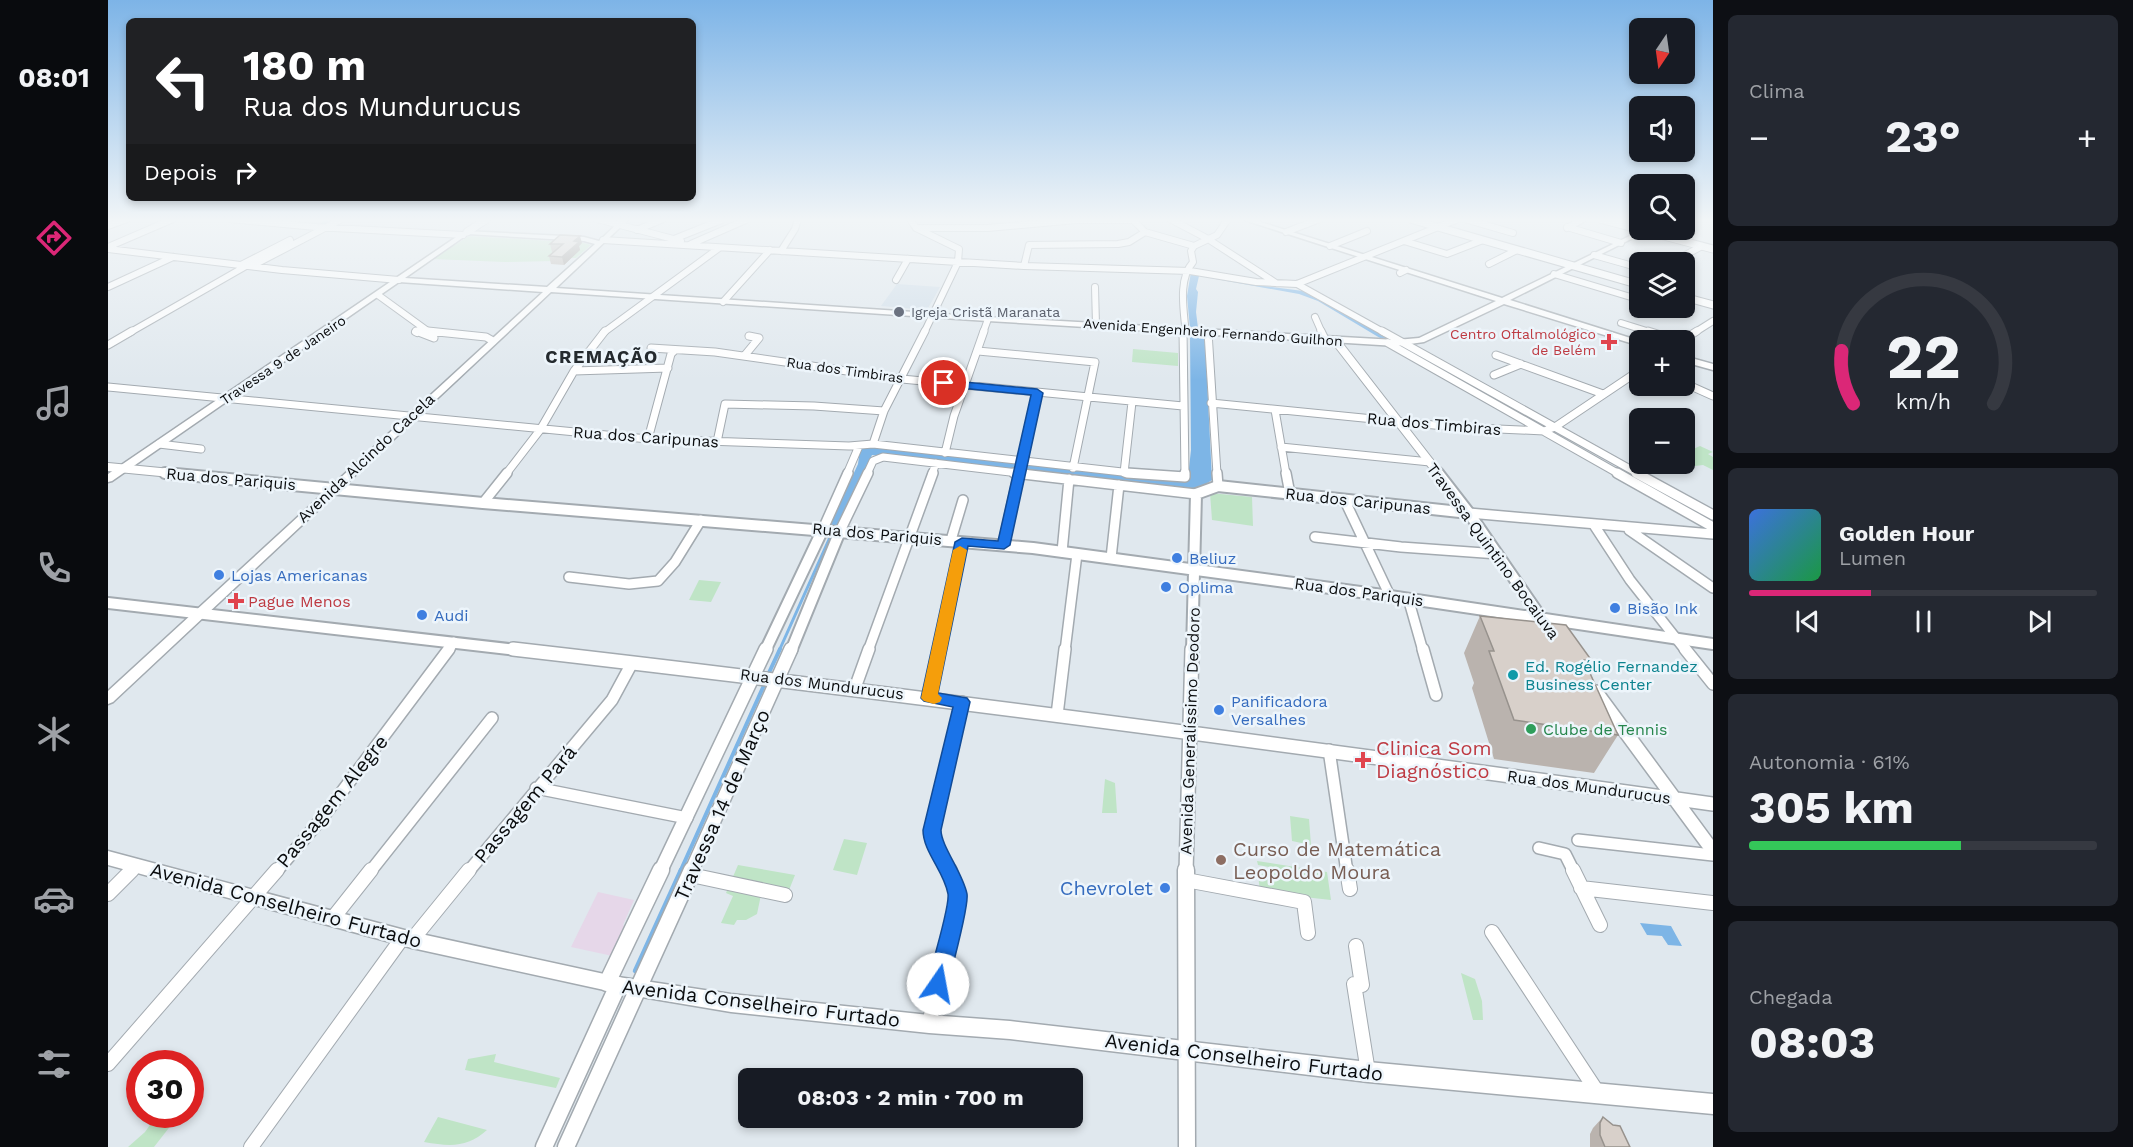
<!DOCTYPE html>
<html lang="pt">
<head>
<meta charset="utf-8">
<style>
	body { margin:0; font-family:"Work Sans",sans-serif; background:#242831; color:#f1f3f6; height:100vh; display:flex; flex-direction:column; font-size:22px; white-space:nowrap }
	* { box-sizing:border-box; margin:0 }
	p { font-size:20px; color:#9ea1a6 }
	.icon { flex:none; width:33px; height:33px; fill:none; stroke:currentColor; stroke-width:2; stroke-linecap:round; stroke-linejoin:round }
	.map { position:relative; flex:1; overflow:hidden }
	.details { display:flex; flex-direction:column; gap:15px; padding:15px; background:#0d0f14; width:420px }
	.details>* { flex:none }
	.guide { position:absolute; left:18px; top:18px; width:570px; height:183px; border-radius:9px; box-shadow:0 3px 9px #0003; background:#202124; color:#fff; overflow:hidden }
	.needle { width:39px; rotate:193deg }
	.buttons { position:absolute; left:1521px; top:18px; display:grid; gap:12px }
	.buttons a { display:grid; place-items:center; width:66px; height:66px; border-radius:9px; background:#171b24; box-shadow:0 3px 9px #0003; font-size:30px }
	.speed { position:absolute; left:18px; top:1050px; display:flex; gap:12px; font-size:30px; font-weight:700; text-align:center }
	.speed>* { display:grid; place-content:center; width:78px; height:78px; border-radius:50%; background:#171b24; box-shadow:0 3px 9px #0003; line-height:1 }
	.speed .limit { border:9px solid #d22; background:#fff; color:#111 }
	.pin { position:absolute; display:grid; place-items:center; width:51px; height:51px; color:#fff; margin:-26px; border:3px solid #fff; border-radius:50%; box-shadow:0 2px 6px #0007 }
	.me { position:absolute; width:66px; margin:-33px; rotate:12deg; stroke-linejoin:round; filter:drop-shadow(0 0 4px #0008) }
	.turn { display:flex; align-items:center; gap:21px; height:126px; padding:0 18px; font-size:27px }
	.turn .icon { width:78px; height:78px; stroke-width:2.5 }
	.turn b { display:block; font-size:42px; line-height:51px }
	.then { display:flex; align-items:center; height:57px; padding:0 18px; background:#0003; gap:12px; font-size:22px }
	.big { font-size:45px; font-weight:700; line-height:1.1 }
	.details .tile { flex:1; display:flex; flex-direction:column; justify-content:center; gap:9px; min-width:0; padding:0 21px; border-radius:9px; background:#242831 }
	.details .dial { align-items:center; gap:0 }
	.dial svg { height:156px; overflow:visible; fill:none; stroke:#363941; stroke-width:7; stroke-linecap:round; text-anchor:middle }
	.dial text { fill:#f1f3f6; stroke:none }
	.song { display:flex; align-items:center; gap:18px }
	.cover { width:72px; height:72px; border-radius:9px; background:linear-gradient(135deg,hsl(220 70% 55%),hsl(140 70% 35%)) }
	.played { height:6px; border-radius:3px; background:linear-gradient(90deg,#db2777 35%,#363941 35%) }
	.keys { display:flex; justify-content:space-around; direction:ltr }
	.heat { display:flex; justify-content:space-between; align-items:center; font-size:33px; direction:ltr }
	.charge { height:9px; border-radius:4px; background:linear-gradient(90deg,#34c759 61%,#363941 0) }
	.trip { position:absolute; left:630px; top:1068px; width:345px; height:60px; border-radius:9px; background:#171b24; box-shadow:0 3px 9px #0003; font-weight:700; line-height:60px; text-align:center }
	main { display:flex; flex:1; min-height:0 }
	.tabs { display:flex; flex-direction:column; width:108px; justify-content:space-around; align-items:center; background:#090b0e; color:#9ea1a6 }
	.tabs .icon { width:42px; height:42px }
	.tabs .on { color:#db2777 }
	.tabs b { font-size:27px; color:#f1f3f6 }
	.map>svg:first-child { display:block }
</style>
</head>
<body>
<main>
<nav class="tabs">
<b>08:01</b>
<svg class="icon on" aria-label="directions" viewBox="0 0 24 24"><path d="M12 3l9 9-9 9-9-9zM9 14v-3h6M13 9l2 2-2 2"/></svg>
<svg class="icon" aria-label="music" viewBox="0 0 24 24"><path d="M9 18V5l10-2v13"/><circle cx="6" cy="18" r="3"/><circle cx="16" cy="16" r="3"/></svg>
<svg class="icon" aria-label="phone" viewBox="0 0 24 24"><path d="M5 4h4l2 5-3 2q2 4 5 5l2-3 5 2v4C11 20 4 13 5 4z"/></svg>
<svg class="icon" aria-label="climate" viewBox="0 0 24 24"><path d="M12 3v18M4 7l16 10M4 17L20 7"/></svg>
<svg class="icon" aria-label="car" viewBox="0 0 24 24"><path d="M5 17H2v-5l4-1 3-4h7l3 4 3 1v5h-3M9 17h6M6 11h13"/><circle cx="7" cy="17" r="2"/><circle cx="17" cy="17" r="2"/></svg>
<svg class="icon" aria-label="filters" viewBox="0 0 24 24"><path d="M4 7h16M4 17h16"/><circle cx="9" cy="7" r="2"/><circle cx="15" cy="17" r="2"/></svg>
</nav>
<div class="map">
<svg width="1605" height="1147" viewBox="0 0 1605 1147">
	<rect width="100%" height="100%" fill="#e0e8ee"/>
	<path fill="#e6d7e9" d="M490 892 526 900 515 925 522 928 509 957 463 947Z"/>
	<path fill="#cfdde9" d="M789 284 832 287 819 310 773 306Z"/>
	<path fill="#bfe4c6" d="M361 236 476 243 483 245 468 258H452L447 261 396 262 325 259Z
		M1025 349 1070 353V366L1024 362Z
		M1592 446 1605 452 1600 454 1605 457V470L1595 465 1587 466 1577 460V448L1583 450Z
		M1102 493 1144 497 1145 526 1104 520Z
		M591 580 613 582 603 602 581 600Z
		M997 779 1007 783 1009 813H994Z
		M1182 816 1201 819 1203 845 1184 841Z
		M736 839 759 843 749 875 725 870Z
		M1149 861 1219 872 1223 900 1152 892 1150 874 1163 875 1161 867 1150 865Z
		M630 865 687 875 679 895 654 890 649 914 638 920H629L626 925 613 923 625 896 618 893Z
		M1353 973 1367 979 1374 1001 1375 1020H1365Z
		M388 1054 386 1062 452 1078 448 1088 357 1070 360 1059Z
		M49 1115H71L46 1147H20L37 1132Z
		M330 1117 379 1130C360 1147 344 1147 316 1142Z"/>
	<path fill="#7db5e6" d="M1083 272 1140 284 1203 292 1288 340 1277 341 1210 301 1191 294 1091 276 1088 289 1090 292 1088 312 1090 328H1082L1079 296Z
		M1085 335 1092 336 1097 340 1104 480 1090 489 916 470 918 465 1009 474 1080 477 1083 450 1082 337Z
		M758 446 907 463 906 469 764 455 731 526H722L750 464 752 449Z
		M1532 923 1563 926 1574 946 1560 945 1554 936 1539 935Z"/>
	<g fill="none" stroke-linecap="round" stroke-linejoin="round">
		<path stroke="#7db5e6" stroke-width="3" d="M671 651 723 535"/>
		<path stroke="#7db5e6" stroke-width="4" d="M659 677 672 649
			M572 872 657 683"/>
		<path stroke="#7db5e6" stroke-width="4.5" d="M527 971 573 870"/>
		<path stroke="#7db5e6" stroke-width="7" d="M208 230 227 219"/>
		<g stroke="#a3aab0" stroke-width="8">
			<path id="minor-far4" d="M122 219 208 227 355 235
				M489 219 573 241
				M802 219 808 228 851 249 850 262 816 333
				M1024 219 1037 232 1086 246
				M1062 219 1102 240
				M1357 219 1405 233
				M0 226 19 219
				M1459 227 1513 243
				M808 228H880L968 220H1024
				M1459 228 1475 219
				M529 230 555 219
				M1178 232 1212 219
				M566 239 616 219
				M495 240 916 266 1082 271 1148 282 1189 284 1350 219
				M1103 241 1168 283
				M1296 241 1339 254 1375 240
				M583 244 640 219
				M1222 246 1259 231
				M0 247 65 219
				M0 249 174 270 291 280
				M673 251 687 229 690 219
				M1486 255 1532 268
				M1570 259 1594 246
				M1381 264 1409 250
				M133 265 182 240
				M144 266 234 219
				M916 266 921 245 1010 244 1021 242 1037 232
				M1292 273 1298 270
				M1446 274 1526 298
				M788 280 800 259
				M1189 284 1277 333
				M0 287 65 257
				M987 287 988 325
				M270 295 321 332 330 333
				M615 302 662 250
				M1207 317 1214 333
				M1513 323 1545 333
				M1077 325C1075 305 1071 278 1085 262L1083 251 1086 246 1109 235 1120 219
				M1075 330V333
				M21 333 138 266
				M309 333 307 332 314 328
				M495 333 611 248
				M875 333 880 319
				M1586 333 1605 321"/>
		</g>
		<g stroke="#a3aab0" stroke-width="9">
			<path id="minor-far3" d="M308 331 326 338
				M320 331 378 337 385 341
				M1075 331 1077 474
				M1213 331 1217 339
				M1274 331 1531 474
				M1540 331 1569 340
				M1100 332 1109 474
				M1575 340 1589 331
				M1280 343 1511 474
				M0 345 24 331
				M543 348 607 352 794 379 1075 406
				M870 351 987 362 965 468
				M637 355 651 338 641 336
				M1388 355 1495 394
				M466 371 560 368
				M1386 375 1413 364
				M1576 383 1605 396
				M0 387 540 439 741 446 765 444 1032 474
				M1103 403 1346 427 1436 431 1447 427 1532 370
				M1167 410 1178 474
				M540 439 563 354 566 351
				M609 442 617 404 706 406 776 411
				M51 444 93 449
				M765 444 776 411 817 331
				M1173 447 1322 462
				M837 453 846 416 876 331
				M1016 473 1024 402
				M398 474 432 430 466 371 497 331
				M739 474 751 446
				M759 474 765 461 775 457 919 474
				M824 474 828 463
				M911 474 929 393"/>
		</g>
		<g stroke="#a3aab0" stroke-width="12">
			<path id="minor-far2" d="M906 473 1088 494
				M1019 473 1077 477V473
				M1109 473 1110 486
				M1178 473 1182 494
				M1509 473 1605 527
				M1528 473 1605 515
				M1237 501 1282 596
				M375 503 399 473
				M1361 513 1605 534
				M1486 525 1522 580 1578 651
				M715 529 740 473
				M1521 530 1605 588
				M732 531 760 473
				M1207 537 1293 547 1390 554
				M843 540 855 500
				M895 545 911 473
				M954 552 961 479
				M1003 558 1011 485
				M461 577 521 584 550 581 567 562 593 520
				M1300 598 1315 651
				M340 651 346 642
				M760 651 825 473
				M831 651 854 542
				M957 651 969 554"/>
		</g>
		<g stroke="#a3aab0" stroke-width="14">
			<path id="minor-far1" d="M1315 649 1328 695
				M1577 649 1605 684
				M747 688 761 649
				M821 698 831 649
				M949 715 957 649
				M1221 750 1239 872
				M428 788 579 818
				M1470 840 1605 855
				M1431 848 1457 854 1466 872
				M22 872 29 865
				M168 872 215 817 341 649
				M262 872 384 718
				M360 872 504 700 524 663
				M843 872 824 838V830L854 702"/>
		</g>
		<g stroke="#a3aab0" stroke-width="16">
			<path id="minor" d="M1239 870 1242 889
				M1465 870 1492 925
				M583 875 677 895
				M1078 880 1196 902 1200 933
				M1473 888 1605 903
				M0 894 24 870
				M225 918 263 870
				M1384 932 1490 1093
				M304 940 361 870
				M1248 946 1254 985 1246 984 1260 1072
				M821 1024 850 896 842 870
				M0 1064 169 870
				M143 1147 295 937"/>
		</g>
		<g stroke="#a3aab0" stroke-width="9">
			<path id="tertiary-far4" d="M1302 219 1532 285
				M1492 219 1605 249
				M359 232 379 219
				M1576 297 1605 305"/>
		</g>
		<g stroke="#a3aab0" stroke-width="10">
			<path id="tertiary-far3" d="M1227 340 1331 474
				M0 467 73 474"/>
		</g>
		<g stroke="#a3aab0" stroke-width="14">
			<path id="tertiary-far2" d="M57 473 375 503 925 548 1282 596 1605 644
				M1330 473 1361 513 1434 619
				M0 603 418 651
				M657 651 715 529
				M683 651 732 531
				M1084 651 1088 494 1110 486 1361 513"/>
		</g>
		<g stroke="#a3aab0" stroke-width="16">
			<path id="tertiary-far1" d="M405 649C806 695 1205 748 1605 804
				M1488 692 1605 851
				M552 872 658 649
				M583 872 683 649
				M1078 872 1084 649"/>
		</g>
		<g stroke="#a3aab0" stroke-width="19">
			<path id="tertiary" d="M1078 870 1079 1147
				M499 983 553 870
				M436 1147 510 985
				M458 1147 584 870"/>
		</g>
		<g stroke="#a3aab0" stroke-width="3">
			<path id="secondary" d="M514 219H521L448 288 880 317 1288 340 1311 338 1388 301 1133 219H1143L1394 298 1534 230H1541L1402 300 1532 341V346L1396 304 1316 342 1288 346 880 321 443 292 5 702 0 704V691L435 292 291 282 4 481 0 482V474L357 231 476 237 491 241ZM360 234 476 241 487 244 439 287 297 278Z
				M1576 356 1605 364V370L1576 362Z
				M0 851 304 932 510 977 623 994 821 1015 902 1021 1260 1062 1605 1094V1114L1260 1082 902 1039 821 1033 623 1012 510 993 304 948 0 865Z"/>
		</g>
		<use href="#minor-far4" stroke="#fff" stroke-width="6"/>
		<use href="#minor-far3" stroke="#fff" stroke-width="7"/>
		<use href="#minor-far2" stroke="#fff" stroke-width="9"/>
		<use href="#minor-far1" stroke="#fff" stroke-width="11"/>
		<use href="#minor" stroke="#fff" stroke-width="14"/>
		<use href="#tertiary-far4" stroke="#fff" stroke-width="7"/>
		<use href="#tertiary-far3" stroke="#fff" stroke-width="8"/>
		<use href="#tertiary-far2" stroke="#fff" stroke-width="10"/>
		<use href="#tertiary-far1" stroke="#fff" stroke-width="13"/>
		<use href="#tertiary" stroke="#fff" stroke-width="16"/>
		<use href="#secondary" fill="#fff" fill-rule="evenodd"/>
	</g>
	<path fill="#bab3ae" d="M474 243 471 246 472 250 456 265 443 264 441 256 446 252H444L442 244Z
		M1372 616 1484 661 1480 668 1510 735 1486 773 1386 759 1364 688 1366 683 1356 653Z
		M1495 1117 1522 1147H1482V1134L1485 1128Z"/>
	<path fill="#97928d" d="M472 236 474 243 471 246 472 250 456 265 454 257 466 241Z"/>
	<path fill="#d8d0ca" stroke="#97928d" stroke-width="1.5" d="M452 235 472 236 466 241 471 242 454 257 441 256 455 244H442Z
		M1372 616 1458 625 1484 661 1476 660 1510 735 1406 720 1381 651H1386Z
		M1495 1117 1505 1125 1512 1126 1522 1147H1497L1492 1135V1123Z"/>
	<linearGradient id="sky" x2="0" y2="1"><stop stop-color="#7db4e7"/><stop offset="0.58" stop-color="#f1f5f7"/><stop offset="1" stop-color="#f1f5f7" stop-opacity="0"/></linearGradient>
	<rect width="1605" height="380" fill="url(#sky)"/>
	<path fill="#1a73e8" stroke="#114b97" stroke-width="1.5" d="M836 380 929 389 935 393 902 545 896 549 860 546 830 693 859 698 862 702 833 830C833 846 855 873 859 894 861 906 844 968 840 984L837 991 830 994 823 991 819 984C823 967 842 907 840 894 836 871 815 852 815 830L845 707 816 701 813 698 847 542 854 538 890 541 923 395 832 386V381Z"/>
	<path fill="#f59e0b" d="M852 546 859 550 830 694 834 698 832 702 826 704 816 701 813 698 845 550Z"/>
	<circle fill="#6b7280" stroke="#edf5fb" stroke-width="2" cx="791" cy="312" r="6"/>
	<g fill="#e0444e" stroke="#edf5fb" stroke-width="2">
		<path d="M1498 333h6v6h6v6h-6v6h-6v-6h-6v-6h6z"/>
		<path d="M125 592h6v6h6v6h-6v6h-6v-6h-6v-6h6z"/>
		<path d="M1252 751h6v6h6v6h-6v6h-6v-6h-6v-6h6z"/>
	</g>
	<g fill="#3f7fe0" stroke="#edf5fb" stroke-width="2">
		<circle cx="1069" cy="558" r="6"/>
		<circle cx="111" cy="575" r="6"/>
		<circle cx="1058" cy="587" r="6"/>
		<circle cx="1507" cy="608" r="6"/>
		<circle cx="314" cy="615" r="6"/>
		<circle cx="1111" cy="710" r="6"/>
		<circle cx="1057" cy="888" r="6"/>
	</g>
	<circle fill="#0f9aa8" stroke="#edf5fb" stroke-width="2" cx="1405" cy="675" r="6"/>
	<circle fill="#2e9e5b" stroke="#edf5fb" stroke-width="2" cx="1423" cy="729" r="6"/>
	<circle fill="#8d6e63" stroke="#edf5fb" stroke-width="2" cx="1113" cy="860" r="6"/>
	<g text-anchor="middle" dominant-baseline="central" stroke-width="5" stroke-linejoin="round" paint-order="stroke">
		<g font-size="14" fill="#5b616d" stroke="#edf5fb" text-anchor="start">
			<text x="803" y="312">Igreja Cristã Maranata</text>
		</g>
		<g font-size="14" fill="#0a0c0e" stroke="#edf5fb">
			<text transform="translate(1105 332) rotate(4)">Avenida Engenheiro Fernando Guilhon</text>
			<text transform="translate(175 360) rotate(-34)">Travessa 9 de Janeiro</text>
			<text transform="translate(737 370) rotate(8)">Rua dos Timbiras</text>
		</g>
		<g font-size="14" fill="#be3a42" stroke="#edf5fb" text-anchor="end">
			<text x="1488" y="334">Centro Oftalmológico<tspan x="1488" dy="16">de Belém</tspan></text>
		</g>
		<g font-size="16" fill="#0a0c0e" stroke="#edf5fb">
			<text transform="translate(1326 424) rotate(5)">Rua dos Timbiras</text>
			<text transform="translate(538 437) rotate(4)">Rua dos Caripunas</text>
			<text transform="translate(258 458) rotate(-43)">Avenida Alcindo Cacela</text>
			<text transform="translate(123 479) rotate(5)">Rua dos Pariquis</text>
			<text transform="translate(1250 501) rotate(6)">Rua dos Caripunas</text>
			<text transform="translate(769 534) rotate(5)">Rua dos Pariquis</text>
			<text transform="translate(1385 551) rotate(54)">Travessa Quintino Bocaiuva</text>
			<text transform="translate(1251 592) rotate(8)">Rua dos Pariquis</text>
			<text transform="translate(714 684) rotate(7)">Rua dos Mundurucus</text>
			<text transform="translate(1082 731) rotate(-88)">Avenida Generalíssimo Deodoro</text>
			<text transform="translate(1481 787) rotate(8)">Rua dos Mundurucus</text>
		</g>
		<g font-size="16" fill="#366cbe" stroke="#edf5fb" text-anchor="start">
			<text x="1081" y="558">Beliuz</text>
			<text x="123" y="575">Lojas Americanas</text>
			<text x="1070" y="587">Oplima</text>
			<text x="1519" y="608">Bisão Ink</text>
			<text x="326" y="615">Audi</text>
			<text x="1123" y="701">Panificadora<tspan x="1123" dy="18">Versalhes</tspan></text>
		</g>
		<g font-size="16" fill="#be3a42" stroke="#edf5fb" text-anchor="start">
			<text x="140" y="601">Pague Menos</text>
		</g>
		<g font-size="16" fill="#0d838f" stroke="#edf5fb" text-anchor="start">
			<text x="1417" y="666">Ed. Rogélio Fernandez<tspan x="1417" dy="18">Business Center</tspan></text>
		</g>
		<g font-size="16" fill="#27864d" stroke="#edf5fb" text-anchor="start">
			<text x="1435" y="729">Clube de Tennis</text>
		</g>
		<g font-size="18" font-weight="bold" letter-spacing="1.5" fill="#242a2e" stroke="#edf5fb">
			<text x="494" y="356">CREMAÇÃO</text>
		</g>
		<g font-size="20" fill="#be3a42" stroke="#edf5fb" text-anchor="start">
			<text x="1268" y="748">Clinica Som<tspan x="1268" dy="23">Diagnóstico</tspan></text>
		</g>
		<g font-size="20" fill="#0a0c0e" stroke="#edf5fb">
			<text transform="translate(224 801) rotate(-51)">Passagem Alegre</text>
			<text transform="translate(417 804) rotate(-50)">Passagem Pará</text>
			<text transform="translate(614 805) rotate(-66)">Travessa 14 de Março</text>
			<text transform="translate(178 905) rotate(15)">Avenida Conselheiro Furtado</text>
			<text transform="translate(653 1003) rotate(7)">Avenida Conselheiro Furtado</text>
			<text transform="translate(1136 1057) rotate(7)">Avenida Conselheiro Furtado</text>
		</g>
		<g font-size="20" fill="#785e54" stroke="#edf5fb" text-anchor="start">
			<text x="1125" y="849">Curso de Matemática<tspan x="1125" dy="23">Leopoldo Moura</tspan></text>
		</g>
		<g font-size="20" fill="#366cbe" stroke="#edf5fb" text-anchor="end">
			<text x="1045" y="888">Chevrolet</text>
		</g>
	</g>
</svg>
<div class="buttons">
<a><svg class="needle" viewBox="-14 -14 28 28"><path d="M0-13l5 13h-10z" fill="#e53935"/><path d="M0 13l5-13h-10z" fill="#9ea1a6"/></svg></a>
<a><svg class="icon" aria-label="sound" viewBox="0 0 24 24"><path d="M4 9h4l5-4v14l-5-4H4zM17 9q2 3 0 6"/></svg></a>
<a><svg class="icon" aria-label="search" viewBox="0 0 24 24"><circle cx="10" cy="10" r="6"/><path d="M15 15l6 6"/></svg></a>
<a><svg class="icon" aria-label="layers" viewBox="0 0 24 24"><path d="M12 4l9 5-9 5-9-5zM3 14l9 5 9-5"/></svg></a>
<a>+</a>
<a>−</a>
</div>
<div class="speed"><div class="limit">30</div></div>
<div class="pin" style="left:836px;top:383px;background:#d93025"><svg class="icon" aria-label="arrive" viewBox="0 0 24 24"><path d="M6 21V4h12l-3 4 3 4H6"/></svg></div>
<svg class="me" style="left:830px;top:984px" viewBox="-20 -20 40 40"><circle r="19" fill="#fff"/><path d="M0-13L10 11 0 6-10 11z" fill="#1a73e8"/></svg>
<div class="trip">08:03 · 2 min · 700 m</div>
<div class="guide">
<div class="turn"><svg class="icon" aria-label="left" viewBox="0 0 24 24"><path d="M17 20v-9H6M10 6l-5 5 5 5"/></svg><div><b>180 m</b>Rua dos Mundurucus</div></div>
<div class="then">Depois<svg class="icon" aria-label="right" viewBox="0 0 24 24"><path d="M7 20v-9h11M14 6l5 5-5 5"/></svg></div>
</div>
</div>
<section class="details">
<div class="tile"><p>Clima</p>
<div class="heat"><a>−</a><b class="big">23°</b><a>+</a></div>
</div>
<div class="tile dial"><svg viewBox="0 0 100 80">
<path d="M14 69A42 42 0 1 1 86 69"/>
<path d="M14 69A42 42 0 0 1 8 42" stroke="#db2777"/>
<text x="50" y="56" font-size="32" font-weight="700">22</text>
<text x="50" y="72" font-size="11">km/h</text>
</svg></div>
<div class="tile">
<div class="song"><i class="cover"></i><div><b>Golden Hour</b><p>Lumen</p></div></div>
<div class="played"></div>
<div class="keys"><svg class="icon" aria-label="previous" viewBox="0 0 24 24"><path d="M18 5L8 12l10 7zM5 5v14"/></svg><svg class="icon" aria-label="pause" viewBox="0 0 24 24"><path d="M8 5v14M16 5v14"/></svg><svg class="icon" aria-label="next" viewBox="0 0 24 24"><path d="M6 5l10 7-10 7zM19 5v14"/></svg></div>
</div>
<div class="tile"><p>Autonomia · 61%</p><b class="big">305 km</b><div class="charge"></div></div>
<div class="tile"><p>Chegada</p><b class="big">08:03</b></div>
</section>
</main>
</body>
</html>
